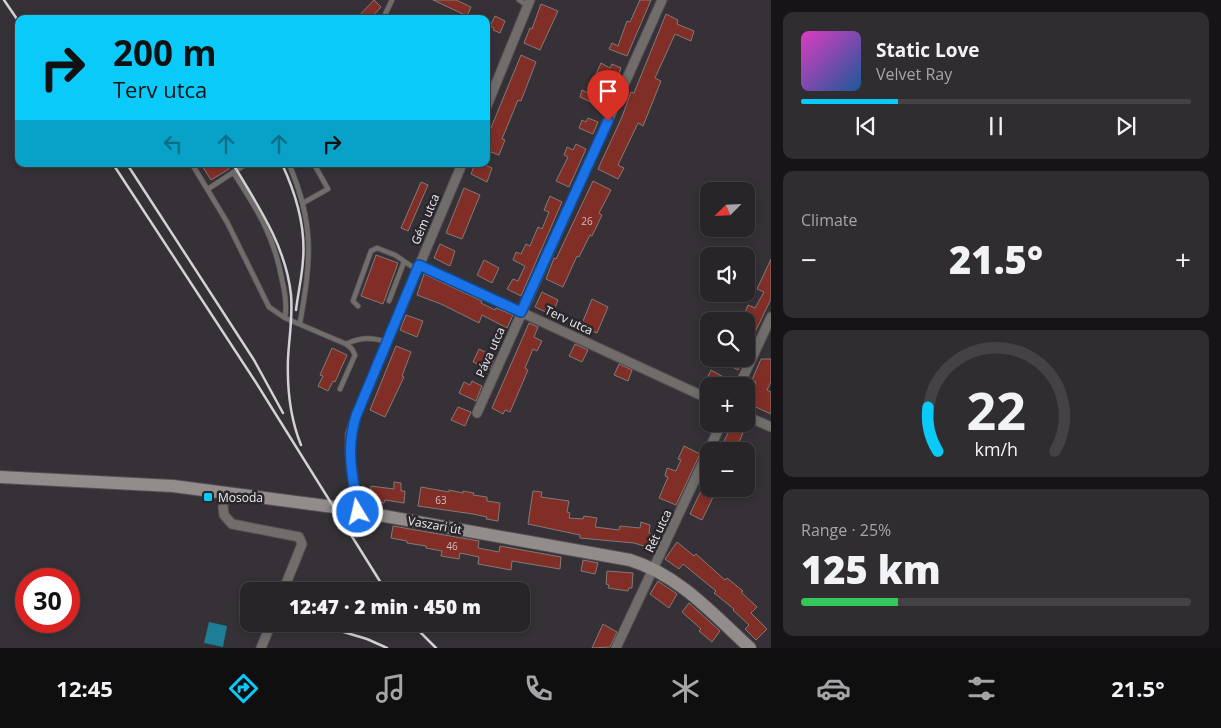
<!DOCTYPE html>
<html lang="en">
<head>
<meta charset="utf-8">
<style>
	body { margin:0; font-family:"Open Sans",sans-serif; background:#302d30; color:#f1f3f6; height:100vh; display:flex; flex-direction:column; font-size:19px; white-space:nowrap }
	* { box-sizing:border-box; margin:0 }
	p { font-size:16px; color:#a5a5a8 }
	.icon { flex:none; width:28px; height:28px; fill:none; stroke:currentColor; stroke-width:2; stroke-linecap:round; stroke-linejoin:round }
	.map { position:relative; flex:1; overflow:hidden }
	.details { display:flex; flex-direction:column; gap:12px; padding:12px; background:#161416; width:450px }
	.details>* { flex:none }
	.guide { position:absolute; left:15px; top:15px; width:475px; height:152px; border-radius:10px; box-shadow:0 2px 8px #0003,0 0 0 1px #444245; background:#0acafa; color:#111; overflow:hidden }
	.needle { width:32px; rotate:246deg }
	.controls { position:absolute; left:700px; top:182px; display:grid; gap:10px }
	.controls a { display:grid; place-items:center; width:55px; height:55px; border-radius:10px; background:#282528; box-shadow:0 2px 8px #0003,0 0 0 1px #444245; font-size:25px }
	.speed { position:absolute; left:15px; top:568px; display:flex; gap:10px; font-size:25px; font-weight:700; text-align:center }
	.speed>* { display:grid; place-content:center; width:65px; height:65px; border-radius:50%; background:#282528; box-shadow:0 2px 8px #0003,0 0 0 1px #444245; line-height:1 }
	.speed .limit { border:8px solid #d22; background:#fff; color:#111 }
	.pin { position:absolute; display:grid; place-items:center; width:42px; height:42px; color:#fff; margin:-51px -21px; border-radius:50% 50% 50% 0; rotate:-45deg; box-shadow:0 0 5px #0007 }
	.pin .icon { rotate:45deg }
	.me { position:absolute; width:55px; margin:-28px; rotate:351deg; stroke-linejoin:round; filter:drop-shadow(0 0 4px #0008) }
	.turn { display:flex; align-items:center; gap:18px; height:105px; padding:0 15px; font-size:22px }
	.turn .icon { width:65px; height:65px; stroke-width:2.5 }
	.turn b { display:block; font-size:35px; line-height:42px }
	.lanes { display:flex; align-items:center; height:48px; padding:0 15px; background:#0003; justify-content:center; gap:25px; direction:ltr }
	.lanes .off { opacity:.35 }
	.big { font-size:38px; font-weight:800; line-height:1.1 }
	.details .card { flex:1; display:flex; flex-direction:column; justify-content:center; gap:8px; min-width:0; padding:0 18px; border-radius:10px; background:#302d30 }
	.details .dial { align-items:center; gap:0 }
	.dial svg { height:130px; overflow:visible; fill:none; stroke:#444245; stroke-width:7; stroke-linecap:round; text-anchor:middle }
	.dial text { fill:#f1f3f6; stroke:none }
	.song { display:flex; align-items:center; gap:15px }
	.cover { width:60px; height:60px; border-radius:8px; background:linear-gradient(135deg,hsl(310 70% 55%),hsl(210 70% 35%)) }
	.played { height:5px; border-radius:2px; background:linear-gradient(90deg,#0acafa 25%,#444245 25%) }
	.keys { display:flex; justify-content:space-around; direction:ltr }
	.heat { display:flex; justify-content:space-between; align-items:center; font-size:28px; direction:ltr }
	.charge { height:8px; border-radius:4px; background:linear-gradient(90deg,#34c759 25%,#444245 0) }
	.trip { position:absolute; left:240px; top:582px; width:290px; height:50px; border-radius:10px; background:#282528; box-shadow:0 2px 8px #0003,0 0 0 1px #444245; font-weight:800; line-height:50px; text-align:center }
	.tabs { display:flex; height:80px; justify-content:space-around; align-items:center; background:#100f10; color:#a5a5a8 }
	.tabs .icon { width:35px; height:35px }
	.tabs .active { color:#0acafa }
	.tabs b { font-size:22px; color:#f1f3f6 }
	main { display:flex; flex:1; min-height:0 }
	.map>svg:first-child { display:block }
</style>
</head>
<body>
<main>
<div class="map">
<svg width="771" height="648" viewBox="0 0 771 648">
	<rect width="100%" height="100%" fill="#353136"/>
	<path fill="#1e7e98" d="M209 622 227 626 223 647 204 643Z"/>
	<path fill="#812e27" stroke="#827a79" d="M374 0 381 7 370 19H356Z
		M433 0H456L471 7 467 16Z
		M640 0H651L627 56 609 49 612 43 618 46 627 21 630 22Z
		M541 4 558 11 540 50 524 43 530 28 532 29Z
		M666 14 678 20 677 24 694 31 691 41 675 34 655 78 661 81 643 126 638 123 618 165 624 168 618 179 598 169 622 117 631 92 634 93Z
		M495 16 505 21 500 33 493 30 494 28 490 26Z
		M521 55 536 62 521 101 518 100 502 139 505 140 499 155 486 150V140Z
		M601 63 610 68 612 64 621 68 616 82 596 74Z
		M593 85 610 93 604 108 580 97 582 90 590 94Z
		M588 118 598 122 593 134 579 128 582 120 586 122Z
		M576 144 586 149 569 187 556 181 568 157 564 155 567 147 573 150Z
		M201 164H225L229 169 211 180Z
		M475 164H483L492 168 487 182 471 174Z
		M593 181 611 190 599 213 602 215 592 236 590 235 579 257 577 256 563 287 546 279 554 258 556 259Z
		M421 182 428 185 408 231 401 228Z
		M464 188 480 195 462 239 446 233Z
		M550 196 562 202 521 296 507 289 513 279 518 281 525 266 513 260 516 252 521 254 526 244 530 246 538 227 542 229 549 212 544 210Z
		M440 244 455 251 450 266 434 258Z
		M376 255 398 263 383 304 361 296Z
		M771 259V299L746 351V321H742L748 305 755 308 764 292 757 289Z
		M484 260 499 268 492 283 477 275Z
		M424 274 482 301 481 303 495 310 496 308 513 315 507 328 482 315 479 323 441 304 417 295Z
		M542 292 558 300 552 315 535 307Z
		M592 299 608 307 597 333 581 326Z
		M406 315 423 321 417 337 400 330Z
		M529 323 538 327 534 337 542 341 537 351 533 349 525 368 528 370 510 412 505 410 503 414 492 408Z
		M575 344 588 350 582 362 569 356Z
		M396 346 411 352 402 376 404 377 385 417 370 410Z
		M332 348 347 355 335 382 333 381 328 391 318 386 323 376 320 375Z
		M479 349 495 357 490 370 473 362Z
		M717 359H743L738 370Z
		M761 359H771V382L767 390 771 392V414L747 403 756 382 752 380Z
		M619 364 632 370 628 381 614 375Z
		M711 370 734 383 733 386H708L704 384Z
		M472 381 482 386 476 401 459 393 464 382 470 385Z
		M458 407 471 412 465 426 451 420Z
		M729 424H747L735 451H719L729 431 726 430Z
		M684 446 700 454 676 505 659 498 668 477 665 476 667 468 676 471 681 460 678 459Z
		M709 474V489H717L702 520 690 514Z
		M394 482 401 483V491H405L404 503 385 500 384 503 370 501 371 486 394 489Z
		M421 487 449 492V490L463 493V491L474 493 473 495 487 497V501L500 503 498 521 486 519 487 517 473 514 418 506Z
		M533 491 542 492 541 497 569 501 567 512 570 513 569 518 583 519 584 516 597 518 595 527 619 530 620 526 640 528 641 522 650 525 649 533 655 535 651 548 634 543 580 538V535L528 524Z
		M393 526 479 541 478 548 499 552 500 546 561 557 560 569 512 561 511 570 478 564 479 557 460 553 459 559 441 556 442 551 426 548V546L407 543V541L391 538Z
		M677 542 694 556 696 554 725 580 727 578 743 591 741 592 757 607 751 613 767 629 756 640 745 629 749 625 733 610 734 609 714 593 716 591 683 564 679 569 665 559Z
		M583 560 598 563 595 574 581 571Z
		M607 571 633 573 632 588H629L628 591 608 588 609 585 606 584Z
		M658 581 677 594 669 608 650 594Z
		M689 603 720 631 712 642 699 631 701 629 682 612Z
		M603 624 617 632 610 647 592 648Z"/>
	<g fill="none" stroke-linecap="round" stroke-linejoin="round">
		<g stroke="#534f54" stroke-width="6">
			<path id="lane" d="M519 0 528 6
				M383 19 392 0
				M192 164 227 222 269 307 285 318 346 344C361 337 371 337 387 342
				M289 164C315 225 311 260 300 323
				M233 172C257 209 274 235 282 280 285 292 287 305 285 318
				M208 189 246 164
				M303 203 328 189 314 164
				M389 301 404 262
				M358 306 353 301 371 251 377 248 395 255 417 270
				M340 389 355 355 352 349 346 344"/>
		</g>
		<g stroke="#534f54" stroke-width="11">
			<path id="street" d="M486 108 530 0
				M419 265 709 399
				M739 386 771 317
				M477 413 662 0
				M746 416 771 427
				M226 493 223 506 224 515 232 524 299 537 302 544 283 591
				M358 512 350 454V434L356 416 462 164
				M261 648 271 624
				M616 648 721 424"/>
		</g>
		<g stroke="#534f54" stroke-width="14">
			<path id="secondary" d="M0 477 173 486 334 507 630 560C679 575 713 614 750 648"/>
		</g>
		<use href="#lane" stroke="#706d6b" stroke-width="4.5"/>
		<use href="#street" stroke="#706d6b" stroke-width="9"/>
		<use href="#secondary" stroke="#928d8b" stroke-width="12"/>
		<path stroke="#d4d1d5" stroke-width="2.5" d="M4 0 19 22
			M113 164 255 381 386 591
			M127 164 254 360 283 413
			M233 164C257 204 286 246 291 295 293 316 289 338 288 359 287 388 290 418 301 445
			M282 164C296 194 306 226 303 260 302 277 298 293 296 310
			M317 624 367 639 387 648
			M412 624 436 648"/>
	</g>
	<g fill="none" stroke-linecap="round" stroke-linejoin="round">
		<g stroke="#114b97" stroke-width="12">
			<path id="route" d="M358 512C353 476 345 452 356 416L419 265 521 312 608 121"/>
		</g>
		<use href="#route" stroke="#1a73e8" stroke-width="9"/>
	</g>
	<rect fill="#0acafa" stroke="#2a272c" stroke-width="2" x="203" y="492" width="10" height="10" rx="2.5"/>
	<g text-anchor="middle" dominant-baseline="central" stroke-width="5" stroke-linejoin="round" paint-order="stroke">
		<g font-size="10" fill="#d3bcbd">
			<text x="587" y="221">26</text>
			<text x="441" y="500">63</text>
			<text x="452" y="546">46</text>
		</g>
		<g font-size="12" fill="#eeebef" stroke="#2a272c">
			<text transform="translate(425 219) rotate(-67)">Gém utca</text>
			<text transform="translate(569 320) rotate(25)">Terv utca</text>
			<text transform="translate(490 352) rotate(-66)">Páva utca</text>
			<text transform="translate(435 525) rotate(10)">Vaszari út</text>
			<text transform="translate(658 531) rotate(-65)">Rét utca</text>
		</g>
		<g font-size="12" fill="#eeebef" stroke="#2a272c" text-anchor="start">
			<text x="218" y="497">Mosoda</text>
		</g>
	</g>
</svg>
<div class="controls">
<a><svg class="needle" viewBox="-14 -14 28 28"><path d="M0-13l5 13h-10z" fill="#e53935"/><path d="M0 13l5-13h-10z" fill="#a5a5a8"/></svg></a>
<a><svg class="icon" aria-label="sound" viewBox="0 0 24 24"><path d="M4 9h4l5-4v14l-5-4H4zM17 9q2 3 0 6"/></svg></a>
<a><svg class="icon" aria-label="search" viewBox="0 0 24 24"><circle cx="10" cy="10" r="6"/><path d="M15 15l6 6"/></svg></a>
<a>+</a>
<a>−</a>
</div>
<div class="speed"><div class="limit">30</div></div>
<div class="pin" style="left:608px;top:121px;background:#d93025"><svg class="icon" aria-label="arrive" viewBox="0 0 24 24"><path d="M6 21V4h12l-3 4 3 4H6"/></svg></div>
<svg class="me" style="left:358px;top:512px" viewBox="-20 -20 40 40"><circle r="17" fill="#1a73e8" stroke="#fff" stroke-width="3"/><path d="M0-11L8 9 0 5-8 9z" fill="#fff"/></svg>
<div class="trip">12:47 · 2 min · 450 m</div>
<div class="guide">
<div class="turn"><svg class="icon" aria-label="right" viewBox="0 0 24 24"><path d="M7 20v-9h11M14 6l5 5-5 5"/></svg><div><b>200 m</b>Terv utca</div></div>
<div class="lanes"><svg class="icon off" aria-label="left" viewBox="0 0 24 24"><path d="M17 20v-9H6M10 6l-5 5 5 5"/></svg><svg class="icon off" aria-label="ahead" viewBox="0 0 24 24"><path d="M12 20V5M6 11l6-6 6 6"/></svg><svg class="icon off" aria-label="ahead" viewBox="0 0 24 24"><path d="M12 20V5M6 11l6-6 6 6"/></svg><svg class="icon" aria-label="right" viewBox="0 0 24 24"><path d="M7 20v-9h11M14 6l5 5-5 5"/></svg></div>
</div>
</div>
<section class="details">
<div class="card">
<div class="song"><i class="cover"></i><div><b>Static Love</b><p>Velvet Ray</p></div></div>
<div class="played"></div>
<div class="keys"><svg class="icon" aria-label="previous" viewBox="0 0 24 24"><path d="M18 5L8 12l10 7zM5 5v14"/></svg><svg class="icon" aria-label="pause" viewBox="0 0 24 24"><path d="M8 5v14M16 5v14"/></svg><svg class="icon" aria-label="next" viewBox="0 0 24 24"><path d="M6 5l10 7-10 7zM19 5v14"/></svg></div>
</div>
<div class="card"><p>Climate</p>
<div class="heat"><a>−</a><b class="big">21.5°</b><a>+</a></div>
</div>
<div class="card dial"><svg viewBox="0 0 100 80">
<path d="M14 69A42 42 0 1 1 86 69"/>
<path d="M14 69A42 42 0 0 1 8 42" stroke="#0acafa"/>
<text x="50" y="56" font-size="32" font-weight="700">22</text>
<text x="50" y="72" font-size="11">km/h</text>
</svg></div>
<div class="card"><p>Range · 25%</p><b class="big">125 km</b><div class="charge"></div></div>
</section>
</main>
<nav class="tabs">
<b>12:45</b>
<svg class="icon active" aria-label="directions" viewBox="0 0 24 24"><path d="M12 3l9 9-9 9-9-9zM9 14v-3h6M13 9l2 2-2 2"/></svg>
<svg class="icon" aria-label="music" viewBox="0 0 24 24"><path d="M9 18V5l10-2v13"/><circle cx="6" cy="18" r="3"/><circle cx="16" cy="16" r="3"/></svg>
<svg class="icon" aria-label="phone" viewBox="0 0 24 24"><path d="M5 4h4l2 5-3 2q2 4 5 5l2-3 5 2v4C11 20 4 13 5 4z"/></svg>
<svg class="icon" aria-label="climate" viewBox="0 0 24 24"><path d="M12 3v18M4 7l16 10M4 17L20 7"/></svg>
<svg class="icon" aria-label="car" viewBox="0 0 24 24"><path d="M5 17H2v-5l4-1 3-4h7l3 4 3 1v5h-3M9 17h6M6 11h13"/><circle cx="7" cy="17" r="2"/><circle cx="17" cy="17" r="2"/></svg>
<svg class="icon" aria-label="filters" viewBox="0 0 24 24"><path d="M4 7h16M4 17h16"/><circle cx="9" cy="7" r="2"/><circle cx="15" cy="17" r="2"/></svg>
<b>21.5°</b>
</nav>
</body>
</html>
